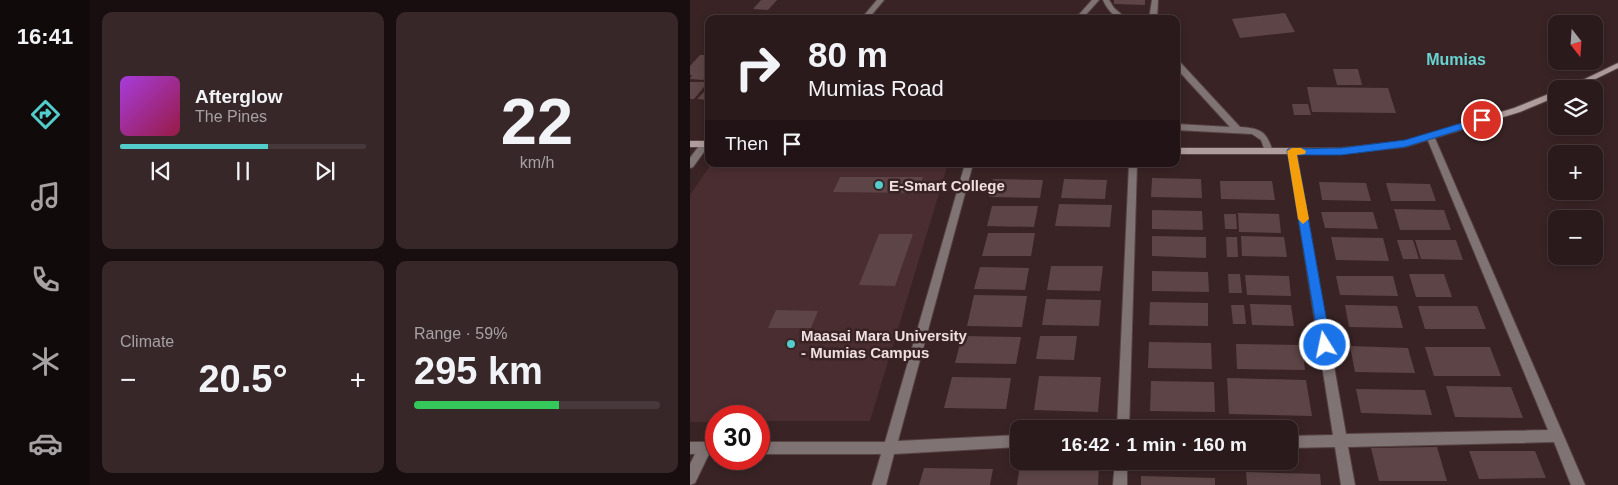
<!DOCTYPE html>
<html lang="en">
<head>
<meta charset="utf-8">
<style>
	body { margin:0; font-family:Arial,sans-serif; background:#372729; color:#f1f3f6; height:100vh; display:flex; flex-direction:column; font-size:19px; white-space:nowrap }
	* { box-sizing:border-box; margin:0 }
	p { font-size:16px; color:#a6a1a3 }
	.icon { flex:none; width:28px; height:28px; fill:none; stroke:currentColor; stroke-width:2; stroke-linecap:round; stroke-linejoin:round }
	.map { position:relative; flex:1; overflow:hidden }
	.sheet { display:flex; flex-direction:column; gap:12px; padding:12px; background:#180e0f; width:600px }
	.sheet>* { flex:none }
	.guide { position:absolute; left:15px; top:15px; width:475px; height:152px; border-radius:10px; box-shadow:0 2px 8px #0003,0 0 0 1px #47383b; background:#2b1a1c; color:#f1f3f6; overflow:hidden }
	.needle { width:32px; rotate:163deg }
	.controls { position:absolute; left:858px; top:15px; display:grid; gap:10px }
	.controls a { display:grid; place-items:center; width:55px; height:55px; border-radius:10px; background:#2b1a1c; box-shadow:0 2px 8px #0003,0 0 0 1px #47383b; font-size:25px }
	.speed { position:absolute; left:15px; top:405px; display:flex; gap:10px; font-size:25px; font-weight:700; text-align:center }
	.speed>* { display:grid; place-content:center; width:65px; height:65px; border-radius:50%; background:#2b1a1c; box-shadow:0 2px 8px #0003,0 0 0 1px #47383b; line-height:1 }
	.speed .limit { border:8px solid #d22; background:#fff; color:#111 }
	.pin { position:absolute; display:grid; place-items:center; width:42px; height:42px; color:#fff; margin:-21px; border:2px solid #fff; border-radius:50%; box-shadow:0 1px 5px #0007 }
	.me { position:absolute; width:55px; margin:-28px; rotate:350deg; stroke-linejoin:round; filter:drop-shadow(0 0 4px #0008) }
	.turn { display:flex; align-items:center; gap:18px; height:105px; padding:0 20px; font-size:22px }
	.turn .icon { width:65px; height:65px; stroke-width:2.5 }
	.turn b { display:block; font-size:35px; line-height:42px }
	.then { display:flex; align-items:center; height:48px; padding:0 20px; background:#0003; gap:10px; font-size:19px }
	.big { font-size:38px; font-weight:800; line-height:1.1 }
	.sheet .card { flex:1; display:flex; flex-direction:column; justify-content:center; gap:8px; min-width:0; padding:0 18px; border-radius:10px; background:#372729 }
	.sheet .dial { align-items:center; gap:0 }
	.dial b { font-size:65px; line-height:1 }
	.song { display:flex; align-items:center; gap:15px }
	.cover { width:60px; height:60px; border-radius:8px; background:linear-gradient(135deg,hsl(280 70% 55%),hsl(340 70% 35%)) }
	.played { height:5px; border-radius:2px; background:linear-gradient(90deg,#53cdcb 60%,#47383b 60%) }
	.keys { display:flex; justify-content:space-around; direction:ltr }
	.heat { display:flex; justify-content:space-between; align-items:center; font-size:28px; direction:ltr }
	.charge { height:8px; border-radius:4px; background:linear-gradient(90deg,#34c759 59%,#47383b 0) }
	.sheet .tiles { flex:1; display:grid; gap:12px; grid-template-columns:repeat(2,1fr) }
	.trip { position:absolute; left:320px; top:420px; width:288px; height:50px; border-radius:10px; background:#2b1a1c; box-shadow:0 2px 8px #0003,0 0 0 1px #47383b; font-weight:800; line-height:50px; text-align:center }
	main { display:flex; flex:1; min-height:0 }
	.menu { display:flex; flex-direction:column; width:90px; justify-content:space-around; align-items:center; background:#110a0b; color:#a6a1a3 }
	.menu .icon { width:35px; height:35px }
	.menu .selected { color:#53cdcb }
	.menu b { font-size:22px; color:#f1f3f6 }
	.map>svg:first-child { display:block }
</style>
</head>
<body>
<main>
<nav class="menu">
<b>16:41</b>
<svg class="icon selected" aria-label="directions" viewBox="0 0 24 24"><path d="M12 3l9 9-9 9-9-9zM9 14v-3h6M13 9l2 2-2 2"/></svg>
<svg class="icon" aria-label="music" viewBox="0 0 24 24"><path d="M9 18V5l10-2v13"/><circle cx="6" cy="18" r="3"/><circle cx="16" cy="16" r="3"/></svg>
<svg class="icon" aria-label="phone" viewBox="0 0 24 24"><path d="M5 4h4l2 5-3 2q2 4 5 5l2-3 5 2v4C11 20 4 13 5 4z"/></svg>
<svg class="icon" aria-label="climate" viewBox="0 0 24 24"><path d="M12 3v18M4 7l16 10M4 17L20 7"/></svg>
<svg class="icon" aria-label="car" viewBox="0 0 24 24"><path d="M5 17H2v-5l4-1 3-4h7l3 4 3 1v5h-3M9 17h6M6 11h13"/><circle cx="7" cy="17" r="2"/><circle cx="17" cy="17" r="2"/></svg>
</nav>
<section class="sheet">
<div class="tiles">
<div class="card">
<div class="song"><i class="cover"></i><div><b>Afterglow</b><p>The Pines</p></div></div>
<div class="played"></div>
<div class="keys"><svg class="icon" aria-label="previous" viewBox="0 0 24 24"><path d="M18 5L8 12l10 7zM5 5v14"/></svg><svg class="icon" aria-label="pause" viewBox="0 0 24 24"><path d="M8 5v14M16 5v14"/></svg><svg class="icon" aria-label="next" viewBox="0 0 24 24"><path d="M6 5l10 7-10 7zM19 5v14"/></svg></div>
</div>
<div class="card dial"><b>22</b><p>km/h</p></div>
<div class="card"><p>Climate</p>
<div class="heat"><a>−</a><b class="big">20.5°</b><a>+</a></div>
</div>
<div class="card"><p>Range · 59%</p><b class="big">295 km</b><div class="charge"></div></div>
</div>
</section>
<div class="map">
<svg width="928" height="485" viewBox="0 0 928 485">
	<rect width="100%" height="100%" fill="#392325"/>
	<path fill="#4a2d30" d="M21 164H122L257 167 180 421H69V416H26V422H0V195Z"/>
	<path fill="#5d4547" d="M71 0H87L78 10 63 9Z
		M424 0H455V5L424 4Z
		M595 13 605 32 550 38 542 19Z
		M10 55H19V74L13 80 0 79 2 75H0V66Z
		M643 69H668L672 85H647Z
		M0 82H18L4 99H0Z
		M19 87V100L7 99Z
		M617 87 698 88 706 113 622 112Z
		M602 104H618L621 115H604Z
		M150 177H233L228 193 143 192Z
		M462 178 511 179 512 198 461 197Z
		M303 179 353 180 350 198 299 197Z
		M374 179 417 180 415 199 371 198Z
		M530 181H582L585 200 531 199Z
		M629 182 676 183 681 201 632 200Z
		M696 183 740 184 746 201H701Z
		M369 204 422 205 420 227 365 226Z
		M302 206H348L344 227 297 226Z
		M704 209 754 210 761 230H710Z
		M462 210 512 211 513 230 462 229Z
		M631 212H683L688 229 635 228Z
		M548 213 589 214 591 233 549 232Z
		M534 214H546L547 229H535Z
		M298 233H345L341 256H292Z
		M189 234H223L205 286 169 285Z
		M462 236 516 237V258L462 256Z
		M551 236 594 237 597 257 552 256Z
		M536 237H547L548 257H537Z
		M641 237 693 238 699 261 646 260Z
		M707 240H723L729 259H713Z
		M725 240H766L773 260 731 259Z
		M361 266H413L410 291 357 290Z
		M290 267 339 268 335 290 284 289Z
		M462 271 518 272 519 292 462 291Z
		M538 274H550L552 293H539Z
		M719 274H754L762 297H726Z
		M555 275 599 276 601 296 557 295Z
		M646 276H703L708 296 650 295Z
		M284 295 337 296 332 327 277 326Z
		M356 299 411 300 409 326 352 325Z
		M460 302 518 303V326L459 325Z
		M560 304 601 305 604 326 562 325Z
		M541 305H554L556 324H543Z
		M655 305 707 306 713 328 659 327Z
		M728 306H787L796 329H735Z
		M86 310 128 311 121 328H78Z
		M272 336 331 337 326 364 265 363Z
		M350 336H387L384 360 346 359Z
		M459 342 521 343 522 369 458 368Z
		M546 344 612 345 615 370 547 369Z
		M660 346 718 348 725 373 665 372Z
		M735 347H800L811 376H744Z
		M349 376 411 377 408 412 344 410Z
		M262 377 321 378 316 409 254 408Z
		M537 378 616 380 622 416 539 414Z
		M461 381 524 382 525 412 460 411Z
		M756 386 821 387 833 418 765 417Z
		M666 389 735 390 742 415 671 413Z
		M747 447 757 481H689L681 448Z
		M779 451H845L856 478 789 479Z
		M330 465 409 467 408 485H327Z
		M234 468 303 469 300 485H229Z
		M556 472 630 474 631 485H557Z
		M451 476 525 478V485H451Z"/>
	<g fill="none" stroke-linecap="round" stroke-linejoin="round">
		<g stroke="#564143" stroke-width="2">
			<path id="street" d="M187 0H194L178 19H171Z
				M402 0H409L392 19H385Z
				M413 0H419L424 8 437 19C425 19 418 11 413 0Z
				M462 0H468L467 19H459Z
				M486 61H489L550 127C571 128 577 132 583 152L582 154H576L571 140 562 134 486 130V124L540 127 486 68Z
				M740 133 744 136 895 485H881L864 442 658 447 665 485H651L645 447 599 448V436L643 435 598 151 602 148 606 151 656 434 858 430 736 136Z
				M15 141 18 142 19 145 3 167 0 168V158L12 142Z
				M275 164H283L208 441 329 435V447L204 454 196 485H182L191 454H69V442H195Z
				M439 164H447L439 429H427Z
				M0 442H26V454H19L5 483 0 485V464L5 454H0Z
				M425 461H437V485H423Z"/>
		</g>
		<g stroke="#564143" stroke-width="2">
			<path id="secondary" d="M928 63V68L885 89H874Z
				M866 91V97L830 112 715 147 651 154H486V148H651L715 141 824 108Z
				M0 141H19V147H0Z"/>
		</g>
		<use href="#street" fill="#7f7373" fill-rule="evenodd"/>
		<use href="#secondary" fill="#af9c9d" fill-rule="evenodd"/>
	</g>
	<path fill="#1a73e8" stroke="#114b97" d="M792 117 796 118V122L715 147 651 155H607L641 345 639 349 635 351 630 349 597 151 598 149 651 148 715 140Z"/>
	<path fill="#f59e0b" d="M602 148H611L616 151 615 154 607 155 619 219 613 224 608 219 597 151Z"/>
	<g fill="#53cdcb" stroke="#392325" stroke-width="2">
		<circle cx="189" cy="185" r="5"/>
		<circle cx="101" cy="344" r="5"/>
	</g>
	<g text-anchor="middle" dominant-baseline="central" stroke-width="5" stroke-linejoin="round" paint-order="stroke">
		<g font-size="15" font-weight="bold" fill="#eededf" stroke="#392325" text-anchor="start">
			<text x="199" y="185">E-Smart College</text>
			<text x="111" y="335">Maasai Mara University<tspan x="111" dy="17">- Mumias Campus</tspan></text>
		</g>
		<g font-size="16" font-weight="bold" fill="#68d4d2" stroke="#392325">
			<text x="766" y="59">Mumias</text>
		</g>
	</g>
</svg>
<div class="controls">
<a><svg class="needle" viewBox="-14 -14 28 28"><path d="M0-13l5 13h-10z" fill="#e53935"/><path d="M0 13l5-13h-10z" fill="#a6a1a3"/></svg></a>
<a><svg class="icon" aria-label="layers" viewBox="0 0 24 24"><path d="M12 4l9 5-9 5-9-5zM3 14l9 5 9-5"/></svg></a>
<a>+</a>
<a>−</a>
</div>
<div class="speed"><div class="limit">30</div></div>
<div class="pin" style="left:792px;top:120px;background:#d93025"><svg class="icon" aria-label="arrive" viewBox="0 0 24 24"><path d="M6 21V4h12l-3 4 3 4H6"/></svg></div>
<svg class="me" style="left:635px;top:345px" viewBox="-20 -20 40 40"><circle r="17" fill="#1a73e8" stroke="#fff" stroke-width="3"/><path d="M0-11L8 9 0 5-8 9z" fill="#fff"/></svg>
<div class="trip">16:42 · 1 min · 160 m</div>
<div class="guide">
<div class="turn"><svg class="icon" aria-label="right" viewBox="0 0 24 24"><path d="M7 20v-9h11M14 6l5 5-5 5"/></svg><div><b>80 m</b>Mumias Road</div></div>
<div class="then">Then<svg class="icon" aria-label="arrive" viewBox="0 0 24 24"><path d="M6 21V4h12l-3 4 3 4H6"/></svg></div>
</div>
</div>
</main>
</body>
</html>
